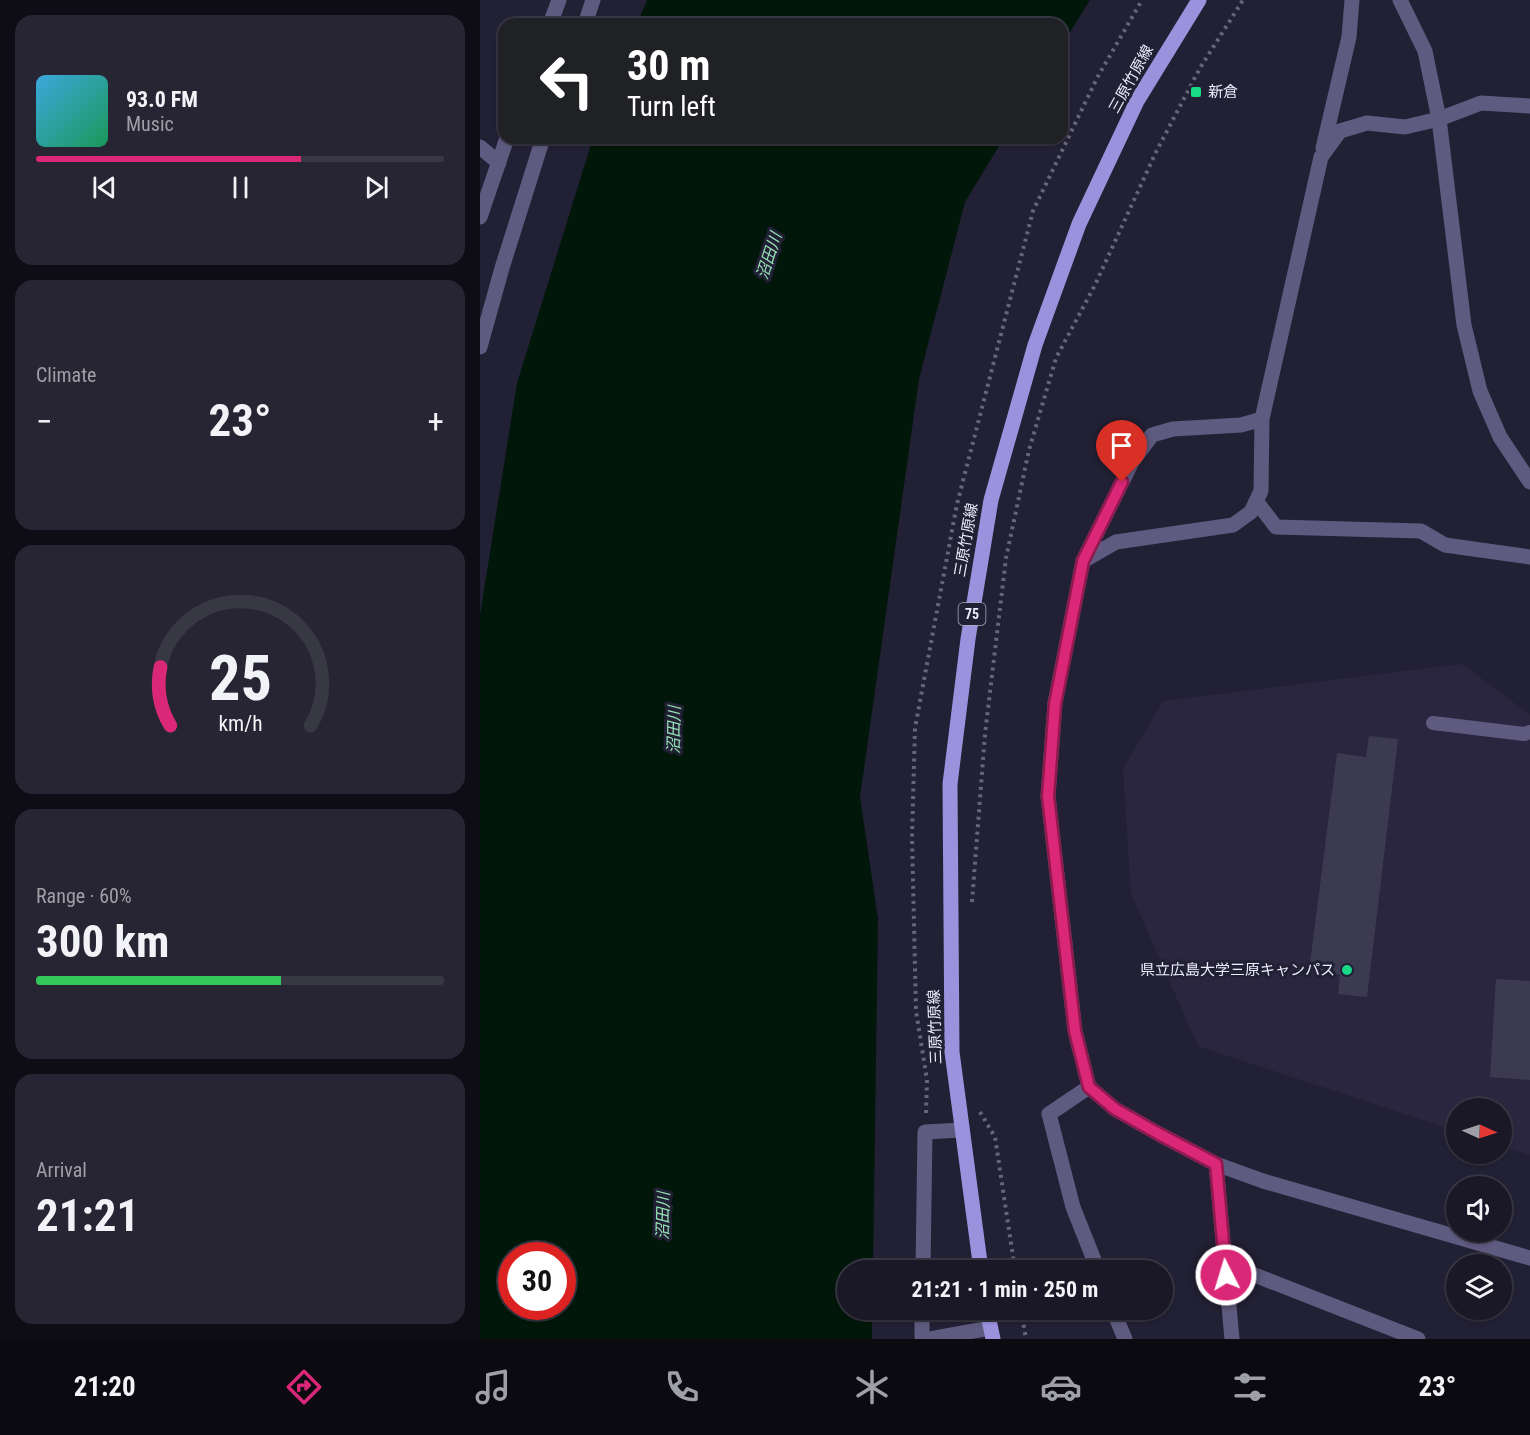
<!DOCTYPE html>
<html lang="en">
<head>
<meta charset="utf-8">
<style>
	body { margin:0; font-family:"Roboto Condensed","Noto Sans JP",sans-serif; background:#272533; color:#f1f3f6; height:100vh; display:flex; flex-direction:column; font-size:22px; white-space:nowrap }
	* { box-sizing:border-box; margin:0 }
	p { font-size:20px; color:#9fa0a7 }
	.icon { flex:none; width:33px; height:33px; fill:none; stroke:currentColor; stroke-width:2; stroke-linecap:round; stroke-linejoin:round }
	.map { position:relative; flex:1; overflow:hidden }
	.panel { display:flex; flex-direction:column; gap:15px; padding:15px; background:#0e0d15; width:480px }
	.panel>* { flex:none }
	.banner { position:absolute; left:18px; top:18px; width:570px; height:126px; border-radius:18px; box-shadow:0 2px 4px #0004,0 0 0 2px #383744; background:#202124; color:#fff; overflow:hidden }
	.needle { width:39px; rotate:93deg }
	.fabs { position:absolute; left:966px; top:1098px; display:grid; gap:12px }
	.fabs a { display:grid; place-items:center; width:66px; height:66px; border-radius:50%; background:#1a1827; box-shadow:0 2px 4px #0004,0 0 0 2px #383744; font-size:30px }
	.speed { position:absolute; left:18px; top:1242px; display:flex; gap:12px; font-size:30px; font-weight:700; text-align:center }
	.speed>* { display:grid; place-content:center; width:78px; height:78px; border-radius:50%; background:#1a1827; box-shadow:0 2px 4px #0004,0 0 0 2px #383744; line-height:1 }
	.speed .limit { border:9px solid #d22; background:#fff; color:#111 }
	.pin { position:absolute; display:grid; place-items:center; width:51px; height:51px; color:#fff; margin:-62px -26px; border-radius:50% 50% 50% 0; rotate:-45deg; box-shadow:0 0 6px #0007 }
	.pin .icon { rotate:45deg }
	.me { position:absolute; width:66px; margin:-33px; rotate:355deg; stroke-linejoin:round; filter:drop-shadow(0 0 4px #0008) }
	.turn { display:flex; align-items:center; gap:21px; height:126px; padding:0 30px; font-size:27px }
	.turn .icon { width:78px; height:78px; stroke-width:2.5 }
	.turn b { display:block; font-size:42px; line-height:51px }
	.big { font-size:45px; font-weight:700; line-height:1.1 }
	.panel .card { flex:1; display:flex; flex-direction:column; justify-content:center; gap:9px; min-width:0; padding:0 21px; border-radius:18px; background:#272533 }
	.panel .dial { align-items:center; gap:0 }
	.dial svg { height:156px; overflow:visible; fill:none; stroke:#383744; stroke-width:7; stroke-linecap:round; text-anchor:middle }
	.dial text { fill:#f1f3f6; stroke:none }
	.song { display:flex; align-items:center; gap:18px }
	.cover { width:72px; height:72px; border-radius:9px; background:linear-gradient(135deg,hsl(200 70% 55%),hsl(150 70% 35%)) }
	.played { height:6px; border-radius:3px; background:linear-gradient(90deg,#db2777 65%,#383744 65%) }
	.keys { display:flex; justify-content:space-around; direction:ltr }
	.heat { display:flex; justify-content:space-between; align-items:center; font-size:33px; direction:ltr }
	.charge { height:9px; border-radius:4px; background:linear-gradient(90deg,#34c759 60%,#383744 0) }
	.trip { position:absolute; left:357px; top:1260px; width:336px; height:60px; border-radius:30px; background:#1a1827; box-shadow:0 2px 4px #0004,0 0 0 2px #383744; font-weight:700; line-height:60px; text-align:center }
	.menu { display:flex; height:96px; justify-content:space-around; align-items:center; background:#0a0a10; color:#9fa0a7 }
	.menu .icon { width:42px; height:42px }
	.menu .on { color:#db2777 }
	.menu b { font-size:27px; color:#f1f3f6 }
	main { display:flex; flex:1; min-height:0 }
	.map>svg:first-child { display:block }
</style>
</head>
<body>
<main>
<section class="panel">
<div class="card">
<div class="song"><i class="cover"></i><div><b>93.0 FM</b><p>Music</p></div></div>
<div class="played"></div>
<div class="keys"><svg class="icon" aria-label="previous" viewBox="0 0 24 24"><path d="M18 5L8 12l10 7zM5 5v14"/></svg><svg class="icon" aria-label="pause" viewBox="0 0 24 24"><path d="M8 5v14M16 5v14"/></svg><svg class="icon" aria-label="next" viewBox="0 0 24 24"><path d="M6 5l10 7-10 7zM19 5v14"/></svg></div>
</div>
<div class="card"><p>Climate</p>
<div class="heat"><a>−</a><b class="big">23°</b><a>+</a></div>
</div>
<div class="card dial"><svg viewBox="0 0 100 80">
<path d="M14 69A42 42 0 1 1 86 69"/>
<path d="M14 69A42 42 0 0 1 9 39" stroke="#db2777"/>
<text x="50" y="56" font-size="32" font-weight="700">25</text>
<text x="50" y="72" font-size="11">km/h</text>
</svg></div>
<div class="card"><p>Range · 60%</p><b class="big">300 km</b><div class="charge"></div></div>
<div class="card"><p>Arrival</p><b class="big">21:21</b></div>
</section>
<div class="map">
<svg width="1050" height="1339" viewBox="0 0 1050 1339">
	<rect width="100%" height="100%" fill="#222034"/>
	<path fill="#2a2640" d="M982 664 1050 715V1155L1022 1146V1108H976V1131L718 1046 651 894 643 769 683 701Z"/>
	<path fill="#00170a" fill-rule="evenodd" d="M167 0H610L582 45V24H157Z
		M113 138H524L485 202 439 379 380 797 398 919 393 1270H368V1310H392V1339H0V615L37 383ZM32 1256H82V1306H32Z"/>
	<path fill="#3c3a50" d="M889 736 918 739 887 997 858 994 860 975 829 971 857 753 886 757Z
		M1016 979 1050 981V1080L1010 1077Z"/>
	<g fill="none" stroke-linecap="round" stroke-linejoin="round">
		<path stroke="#676678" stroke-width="4" stroke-dasharray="3 4.5" stroke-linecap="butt" d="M492 902 505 734 526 558 549 450 576 358 615 285 676 152 720 68 763 0
			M500 1112 515 1137 535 1270
			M446 1113 447 1080 436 1011 432 837 435 728 477 504 553 211 617 78 662 0
			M541 1310 546 1339"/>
		<path stroke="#5f5b80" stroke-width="14" d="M953 723 1044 734 1050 732"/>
		<path stroke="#5f5b80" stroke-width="15" d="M70 24 79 0
			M105 24 113 0
			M1050 106 1001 103 959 119 925 127 887 123 860 131 841 157 782 419 781 491 771 512 753 525 636 542 603 561 575 703 568 796 595 1031 609 1087 635 1109 679 1134 736 1164 783 1181 1050 1258
			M0 147 19 163
			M843 148 869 37 872 0
			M0 217 27 138
			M0 347 22 268 63 138
			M776 501 796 527 941 531 965 545 1050 557
			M603 561 652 462 672 435 693 429 761 425 782 419
			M609 1087 569 1114 593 1207 618 1270
			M736 1164 752 1339
			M443 1270 445 1132 481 1130
			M746 1275 772 1274 938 1339
			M633 1310 645 1339
			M442 1339V1310
			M450 1339 510 1328"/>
		<path stroke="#5f5b80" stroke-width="15" d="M920 0 945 51 959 119 984 325 1000 391 1020 437 1050 482"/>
		<path stroke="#9b91dd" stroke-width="15" d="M501 1270 472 1052 470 784 488 639 511 500 555 345 599 224 657 101 719 0
			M507 1310 513 1339"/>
	</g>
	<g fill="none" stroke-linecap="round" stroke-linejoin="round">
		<g stroke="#8e194d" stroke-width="15">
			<path id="route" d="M642 482 603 561 575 704 568 796 595 1031 609 1087 635 1109 679 1134 736 1164 746 1275"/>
		</g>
		<use href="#route" stroke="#db2777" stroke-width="10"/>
	</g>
	<g fill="#19d989" stroke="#222034" stroke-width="2">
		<rect x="710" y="86" width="12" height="12" rx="3"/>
		<circle cx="867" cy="970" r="6"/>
	</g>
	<g text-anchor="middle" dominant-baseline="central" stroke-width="6" stroke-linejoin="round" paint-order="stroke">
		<rect fill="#222034" stroke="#afafbf" stroke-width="1.5" x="478.5" y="603" width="27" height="22" rx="4.5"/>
		<g font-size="14" font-weight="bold" fill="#ececfa">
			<text x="492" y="614">75</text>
		</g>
		<g font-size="15" fill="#ececfa" stroke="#222034">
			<text transform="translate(651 79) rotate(-61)">三原竹原線</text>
			<text transform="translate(486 540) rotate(-80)">三原竹原線</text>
			<text transform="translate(455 1027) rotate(-92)">三原竹原線</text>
		</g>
		<g font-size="15" fill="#ececfa" stroke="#222034" text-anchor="start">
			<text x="728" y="92">新倉</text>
			<text x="855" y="970" text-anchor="end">県立広島大学三原キャンパス</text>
		</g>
		<g font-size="16" font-style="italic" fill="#95e2b4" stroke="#222034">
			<text transform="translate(289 256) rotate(-72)">沼田川</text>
			<text transform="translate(194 730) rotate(-89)">沼田川</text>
			<text transform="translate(183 1216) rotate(-89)">沼田川</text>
		</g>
	</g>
</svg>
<div class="fabs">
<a><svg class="needle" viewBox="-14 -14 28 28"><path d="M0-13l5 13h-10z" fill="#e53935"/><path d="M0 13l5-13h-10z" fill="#9fa0a7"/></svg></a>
<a><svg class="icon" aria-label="sound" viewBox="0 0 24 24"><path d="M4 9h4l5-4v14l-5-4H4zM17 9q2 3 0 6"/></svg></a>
<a><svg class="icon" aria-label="layers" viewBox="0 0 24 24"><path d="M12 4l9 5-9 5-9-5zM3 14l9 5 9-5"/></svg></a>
</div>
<div class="speed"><div class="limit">30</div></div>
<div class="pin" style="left:642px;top:482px;background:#d93025"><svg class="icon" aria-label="arrive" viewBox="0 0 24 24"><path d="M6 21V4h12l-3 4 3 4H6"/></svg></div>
<svg class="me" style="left:746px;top:1275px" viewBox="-20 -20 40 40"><circle r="17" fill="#db2777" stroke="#fff" stroke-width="3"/><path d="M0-11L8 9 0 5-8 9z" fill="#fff"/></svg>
<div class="trip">21:21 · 1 min · 250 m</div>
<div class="banner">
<div class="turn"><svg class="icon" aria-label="left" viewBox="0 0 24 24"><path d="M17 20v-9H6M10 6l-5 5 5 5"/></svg><div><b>30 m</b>Turn left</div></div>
</div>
</div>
</main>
<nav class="menu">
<b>21:20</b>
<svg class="icon on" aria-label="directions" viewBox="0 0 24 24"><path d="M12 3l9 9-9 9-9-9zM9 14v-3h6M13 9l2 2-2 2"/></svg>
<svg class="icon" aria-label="music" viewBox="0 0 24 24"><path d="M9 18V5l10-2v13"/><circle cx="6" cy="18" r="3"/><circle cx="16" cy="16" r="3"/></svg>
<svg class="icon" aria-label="phone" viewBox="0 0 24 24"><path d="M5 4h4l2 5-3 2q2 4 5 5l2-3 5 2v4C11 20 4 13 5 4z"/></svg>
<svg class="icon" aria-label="climate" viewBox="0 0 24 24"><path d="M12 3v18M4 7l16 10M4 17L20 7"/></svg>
<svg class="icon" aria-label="car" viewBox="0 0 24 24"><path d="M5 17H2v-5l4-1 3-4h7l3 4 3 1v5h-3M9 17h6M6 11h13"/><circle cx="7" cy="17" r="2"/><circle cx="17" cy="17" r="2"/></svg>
<svg class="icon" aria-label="filters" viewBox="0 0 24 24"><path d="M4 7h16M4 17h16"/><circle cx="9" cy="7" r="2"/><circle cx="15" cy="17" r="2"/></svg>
<b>23°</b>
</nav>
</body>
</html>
